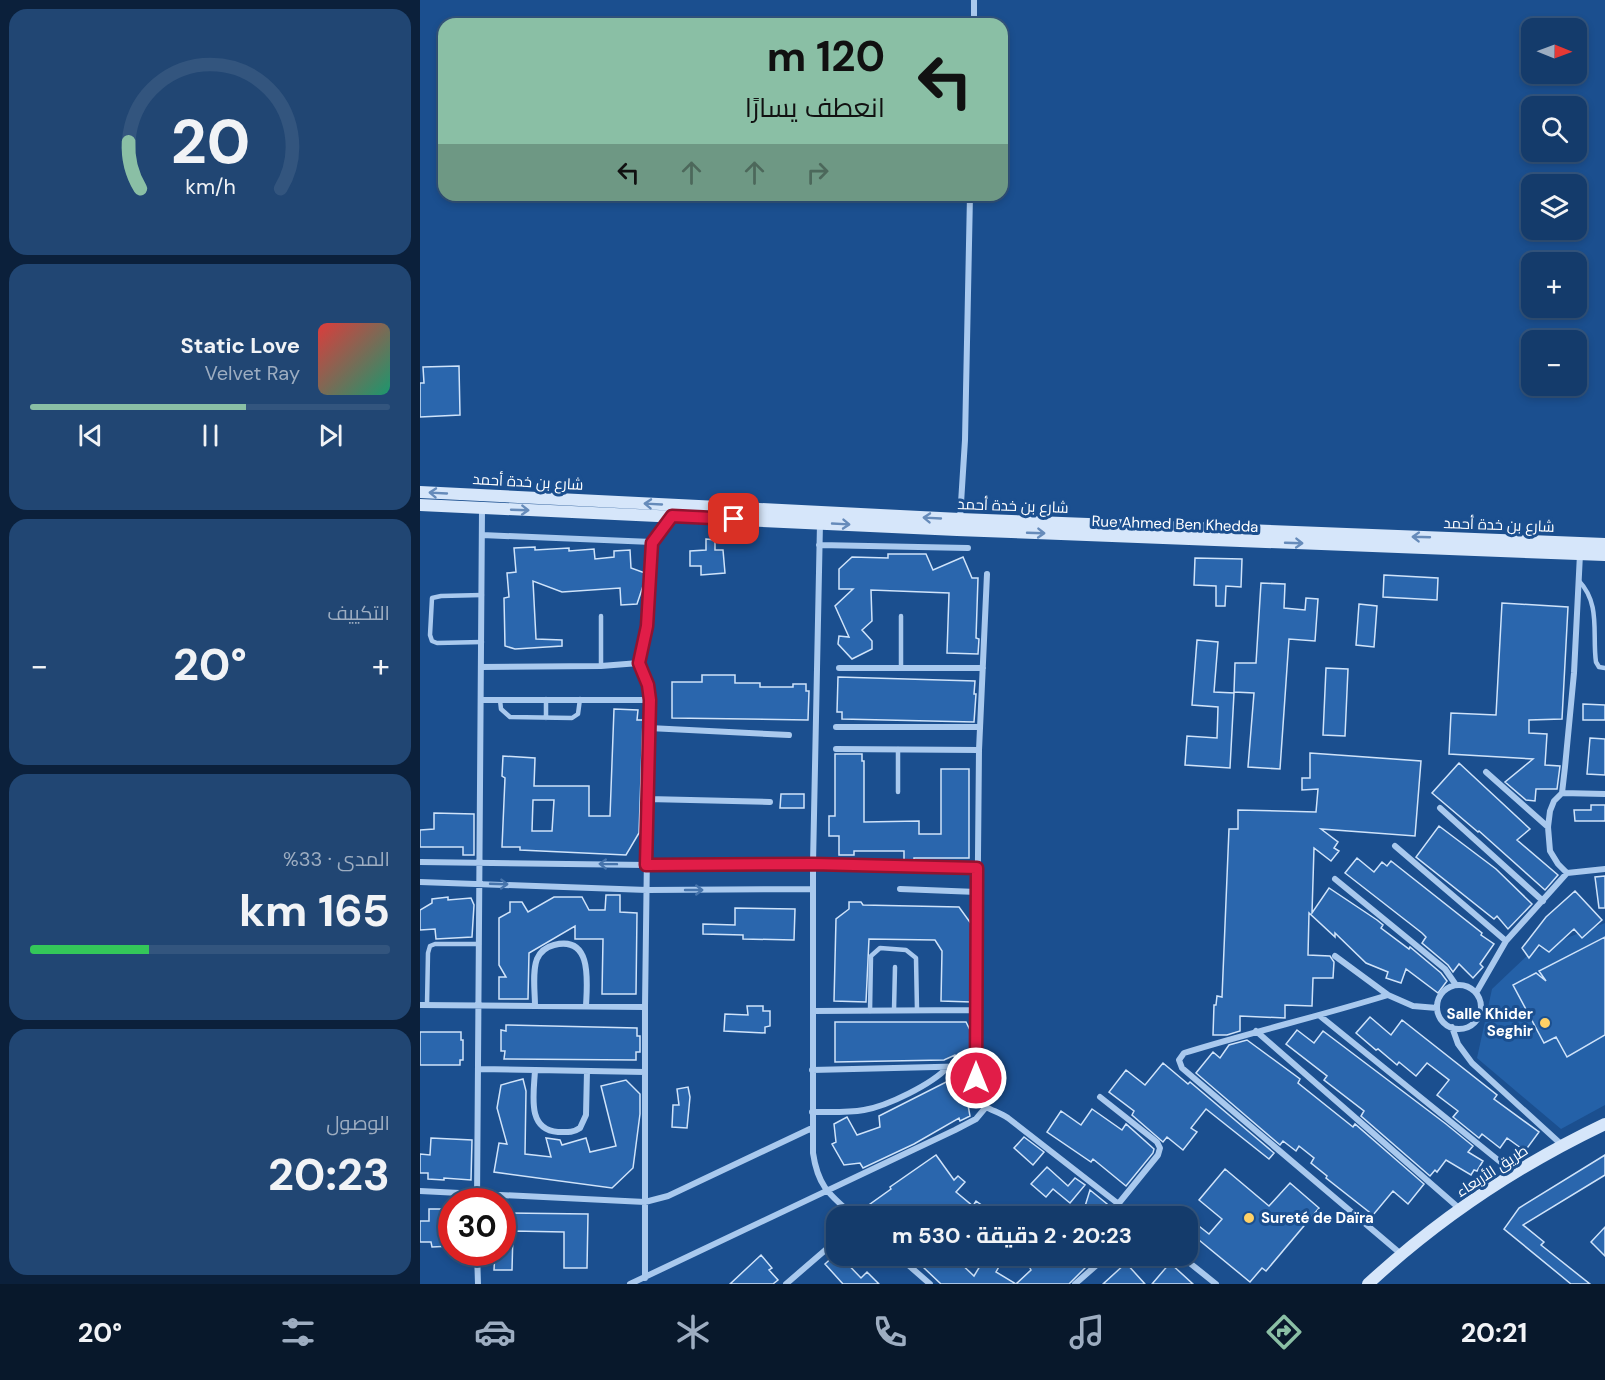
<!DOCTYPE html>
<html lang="ar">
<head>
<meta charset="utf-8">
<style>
	body { margin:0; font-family:"DM Sans",Cairo,sans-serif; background:#214673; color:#f1f3f6; direction:rtl; height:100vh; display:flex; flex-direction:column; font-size:22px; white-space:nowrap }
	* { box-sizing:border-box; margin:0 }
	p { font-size:20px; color:#9dadc1 }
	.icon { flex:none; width:33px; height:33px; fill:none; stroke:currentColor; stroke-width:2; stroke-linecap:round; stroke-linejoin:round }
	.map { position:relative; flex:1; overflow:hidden; direction:ltr }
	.drawer { display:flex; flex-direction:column; gap:9px; padding:9px; background:#0b203b; width:420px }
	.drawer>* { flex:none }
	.hud { position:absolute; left:18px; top:18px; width:570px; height:183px; border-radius:18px; box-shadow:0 3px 9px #0003,0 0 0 2px #33557e; direction:rtl; background:#8abfa5; color:#111; overflow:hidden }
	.needle { width:39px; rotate:91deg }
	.controls { position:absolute; left:1101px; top:18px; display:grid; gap:12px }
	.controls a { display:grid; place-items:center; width:66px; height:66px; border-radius:12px; background:#143b6b; box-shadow:0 3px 9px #0003,0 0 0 2px #33557e; font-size:30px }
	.speed { position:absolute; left:18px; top:1188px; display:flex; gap:12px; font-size:30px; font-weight:700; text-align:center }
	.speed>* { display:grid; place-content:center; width:78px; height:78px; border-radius:50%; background:#143b6b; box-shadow:0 3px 9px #0003,0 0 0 2px #33557e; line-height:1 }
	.speed .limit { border:9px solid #d22; background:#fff; color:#111 }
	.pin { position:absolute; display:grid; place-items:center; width:51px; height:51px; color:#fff; margin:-26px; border-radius:12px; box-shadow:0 3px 9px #0006 }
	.me { position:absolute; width:66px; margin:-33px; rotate:0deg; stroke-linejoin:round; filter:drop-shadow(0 0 4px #0008) }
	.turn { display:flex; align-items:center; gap:21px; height:126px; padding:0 24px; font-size:27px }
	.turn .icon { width:78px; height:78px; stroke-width:2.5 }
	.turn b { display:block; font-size:42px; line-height:51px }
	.lanes { display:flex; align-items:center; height:57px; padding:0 24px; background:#0003; justify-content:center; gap:30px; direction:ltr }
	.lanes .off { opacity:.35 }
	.big { font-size:45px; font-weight:700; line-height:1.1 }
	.drawer .card { flex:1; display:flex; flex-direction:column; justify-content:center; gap:9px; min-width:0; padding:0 21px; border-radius:18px; background:#214673 }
	.drawer .dial { align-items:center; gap:0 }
	.dial svg { height:156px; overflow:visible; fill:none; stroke:#33557e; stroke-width:7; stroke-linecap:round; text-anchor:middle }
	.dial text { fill:#f1f3f6; stroke:none }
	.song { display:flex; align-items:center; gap:18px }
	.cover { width:72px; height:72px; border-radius:9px; background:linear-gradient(135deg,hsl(0 70% 55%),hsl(160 70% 35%)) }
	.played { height:6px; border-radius:3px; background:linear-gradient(90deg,#8abfa5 60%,#33557e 60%) }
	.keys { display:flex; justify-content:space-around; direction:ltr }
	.heat { display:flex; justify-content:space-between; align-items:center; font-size:33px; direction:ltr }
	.charge { height:9px; border-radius:4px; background:linear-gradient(90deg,#34c759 33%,#33557e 0) }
	.trip { position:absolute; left:406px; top:1206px; width:372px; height:60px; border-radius:18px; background:#143b6b; box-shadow:0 3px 9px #0003,0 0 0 2px #33557e; font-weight:700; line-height:60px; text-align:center; direction:rtl }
	.tab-bar { display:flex; height:96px; justify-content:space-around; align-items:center; background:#08182b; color:#9dadc1 }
	.tab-bar .icon { width:42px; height:42px }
	.tab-bar .active { color:#8abfa5 }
	.tab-bar b { font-size:27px; color:#f1f3f6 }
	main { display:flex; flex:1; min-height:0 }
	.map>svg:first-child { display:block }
</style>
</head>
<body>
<main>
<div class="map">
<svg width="1185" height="1284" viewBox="0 0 1185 1284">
	<rect width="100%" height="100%" fill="#1b4f8f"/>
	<path fill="#2461a8" d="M1185 923V1105L1141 1129 1057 1058 1072 989 1111 952Z"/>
	<path fill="#2a66ad" stroke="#cfe3fa" stroke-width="1.5" fill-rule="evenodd" d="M39 366 40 415 0 417V383H4L3 367Z
		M286 539 295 540V550H303L305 573 281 575V566H270V551L286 550Z
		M115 547V550L149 548V551L174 549 175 559 194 557V551L210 550 211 568 225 573 224 583 217 604 201 605 200 588 142 592 113 581 116 639 142 640V646L95 649 85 646 84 598 89 597 87 573 96 572 94 548Z
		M468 554H506L513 570 543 557 552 578H558L556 638 559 639 558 654 527 653 529 593 451 590 452 621 442 630 452 641V649L432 659 418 644 419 636 429 637 415 606 433 589H419V569L432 557 468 558Z
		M775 558 822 559 821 587 806 586 805 606H796V586L774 585Z
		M964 575 1018 578 1017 600 963 597Z
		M841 583 865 584 864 608 885 610 886 598 898 599 895 641 869 639 860 769 828 767 834 693 814 692 815 663H836Z
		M1082 603 1148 607 1142 719 1109 720V733L1127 734 1125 765 1140 766 1137 789H1116L1115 801 1106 800 1085 782 1113 759 1029 754 1031 713 1076 715Z
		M939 604 957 606 954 647 936 645Z
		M777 640 798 642 794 692 814 693 810 768 765 765 767 736 797 738 798 707 772 705Z
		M906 668 928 669 925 736 903 735Z
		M282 675H315V683H340V687H373V684H386V691H389L388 720 252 718V682H282Z
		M418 677 555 681 554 694H556L554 722 422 719V712H417Z
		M1163 704 1185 705V720H1163Z
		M194 709 218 710 217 720H223L219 833 206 855 100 850V847H82L85 778 82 776 83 756 115 758 114 786H169V816H190ZM113 800H134L132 831H112Z
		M1170 738 1185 739V775L1167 774Z
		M890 753 1001 761 995 836 901 829 918 842 914 848 919 851 911 861 894 848 892 913 909 888 957 920 963 925 961 928 989 949 990 947 1021 973 1027 981 1018 993 986 969 981 983 966 978 968 972 946 963 915 933V937L889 913 888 955 910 956 914 962 913 978H893L892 1006 865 1005V1018L820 1016V1031L807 1035H793L794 1005H796L797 996 802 997 809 829H818V810L896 812 898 789 882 790V778H890Z
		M415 754H442V761H444V822L499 821V834H521V769H549V858H494V861H484V851H434V855H419V836H409V816H415Z
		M1039 763 1110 829 1097 840 1138 875 1125 890 1059 831 1058 832 1012 793Z
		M361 794H384V808H360Z
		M1171 805H1185V821H1155L1154 810H1171Z
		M14 813 54 814V855H43V847H0V830L14 829Z
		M1019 826 1076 869 1112 904 1088 929 1077 916 1074 919 996 857Z
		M937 858 954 872 962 862 967 866 971 861 1062 933 1061 935 1074 944 1060 964 1063 967 1053 978 1039 964 1033 972 1028 965 1002 943 1006 937 1002 933 925 873Z
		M1185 876V908H1179L1175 877Z
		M1155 891 1182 920 1162 938 1154 929 1129 952 1119 945 1109 958 1102 948 1126 917Z
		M186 895H200V912L217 913 216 994H182L183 939H155V926L109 953 108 999H79V977H86L79 965V918L90 912V902H102L108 912 134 897H162L169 910H185Z
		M28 897V900L51 898 54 905 52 937 16 939 15 929 0 930V910L12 903V899Z
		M429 902H441L443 905 539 907 552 925 551 1002 521 1001 522 951 515 940 449 939 446 1002 414 1001 416 919 429 909Z
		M315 908 375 909 374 940 323 939V935L283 934V924L315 925Z
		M1185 937V1035L1147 1057 1136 1037 1124 1043 1093 985 1116 973 1126 981 1119 971Z
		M327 1006H343V1011H350V1026L345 1027V1033L304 1031 305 1014 328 1015Z
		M950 1017 971 1035 982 1020 1077 1095 1074 1099 1119 1132 1105 1151 1087 1138 1080 1148 1062 1134 1059 1138 1033 1117 1038 1111 1017 1095 1029 1080 1007 1063 996 1076 979 1062 977 1065 958 1049 956 1050 936 1033Z
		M415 1022H546L551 1032V1061H538L535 1055 524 1060 415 1062Z
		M86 1025 217 1028V1036H220V1052H216V1060L84 1059 85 1051H81V1030L86 1031Z
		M877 1030 894 1043 903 1031 1026 1124 1053 1146 1048 1152 1063 1161 1057 1171 1054 1170 1051 1175 1026 1160 1017 1172 1015 1170 1010 1176 941 1116 944 1111 904 1080 907 1076 866 1044Z
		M0 1032H41V1040H43V1060H40V1065H0Z
		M827 1040 880 1079 878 1083 933 1127 935 1124 1004 1184 988 1204 973 1191 953 1215 906 1178 907 1176 891 1163 894 1158 879 1146 876 1151 863 1141 860 1145 776 1073 793 1052 800 1058 809 1045Z
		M743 1063 768 1084 770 1082 854 1153 849 1159 786 1109 771 1128 777 1132 763 1150 747 1137 743 1142 712 1115 714 1111 689 1092 706 1070 725 1085Z
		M534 1078 548 1105 550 1116 540 1121 539 1118 494 1144 443 1168 440 1163 424 1165 412 1144 416 1142 414 1124 427 1117 437 1135 460 1127 459 1116Z
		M103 1079 106 1091 105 1154 131 1157 126 1138 140 1140 142 1145 166 1138 170 1152 196 1146 181 1086 206 1080 220 1094V1114L213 1168 192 1188 74 1172 79 1143 87 1144 77 1108 81 1085Z
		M268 1087 270 1097 267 1128 252 1127 253 1105H259L257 1089Z
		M672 1109 702 1130 706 1124 734 1149 733 1153 706 1186 673 1159 671 1162 627 1132 641 1111 661 1125Z
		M604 1137 624 1152 613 1165 594 1148Z
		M11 1138 52 1140 51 1180 24 1178V1180L8 1179V1173H0V1154L10 1155Z
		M516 1155 534 1180 538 1176 545 1182 536 1192 553 1206 556 1201 577 1216H541L533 1210 528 1216H524L513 1207 500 1216H452L446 1207 471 1189 470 1187Z
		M1185 1155V1175L1103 1225 1124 1242 1121 1245 1170 1284H1151L1084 1229 1099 1208Z
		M627 1167 648 1186 655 1178 665 1185 650 1203 633 1189 626 1197 611 1184Z
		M805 1169 849 1206 870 1183 899 1208 846 1271 842 1268 830 1282 768 1231 775 1223 789 1234 802 1219 779 1200Z
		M670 1190 692 1208 699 1216H662Z
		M9 1209H23L24 1225 32 1224V1246L12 1247 11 1242H0V1221H9Z
		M82 1213 168 1214 167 1268H144V1232L93 1231 92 1270H74L75 1252H82Z
		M1185 1227V1256L1171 1242Z
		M417 1253V1256H420L441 1278 447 1272 459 1284H423L405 1264Z
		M341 1255 352 1268 349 1270 358 1280 353 1284H310Z
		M514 1256H540L537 1260 554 1276 566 1256H569L581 1263 576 1272 596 1284H521L503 1267Z
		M621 1256 629 1264 637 1256H677L649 1284H596L611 1270 610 1268Z
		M706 1263 725 1284H683Z
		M750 1263 773 1284H732Z"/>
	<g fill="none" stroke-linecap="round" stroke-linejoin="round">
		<path stroke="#a9c9ee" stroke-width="4.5" d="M1159 581C1181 604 1172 634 1176 662L1179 667 1185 668
			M62 642 17 643 12 641 10 635 12 598 21 596 62 595
			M181 666V616
			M481 668V616
			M126 699V718
			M80 700 81 709 90 717 152 718 158 714 160 699
			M478 792V749
			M7 1005 8 953 10 946 15 944H59
			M474 1010 475 967
			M450 1011 451 956 460 948 486 950 496 958 497 1010"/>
		<path stroke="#a9c9ee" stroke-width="6" d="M554 24V0
			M540 519 545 440 550 195
			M400 523 393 864V1153C398 1187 410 1195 434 1216
			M62 535 232 542 250 518
			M399 545 548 548
			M567 574 559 750 556 1066C556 1079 553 1100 566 1107 573 1111 581 1113 588 1118L714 1216
			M61 667 181 666 219 663
			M419 668H563
			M61 700H229
			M416 727H560
			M229 728 369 735
			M416 749 559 750
			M1066 772 1128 827
			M1142 793 1185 794
			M228 799 350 802
			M1020 808 1123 901
			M975 846 1086 941
			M0 862 226 865 393 864 557 868
			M1147 873 1138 864 1130 851 1128 827 1130 811 1134 801 1142 793 1145 767 1154 673 1160 554
			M915 879 1025 969 1036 985
			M0 882 227 890 393 889
			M480 889 557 892
			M915 956 968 995
			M1017 1007a22 22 0 1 1 44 0a22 22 0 1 1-44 0Z
			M1056 993 1086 941 1147 873 1185 869
			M0 1005 225 1007
			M115 1006C115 992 112 972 117 959 120 952 126 947 134 945 173 935 167 983 166 1006
			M393 1011 556 1010
			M900 1016 1094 1173
			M1032 1027 1038 1044 1052 1063 1142 1145
			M836 1031 1040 1209
			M58 1069 225 1072
			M115 1070C114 1093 106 1130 138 1132 146 1132 153 1133 160 1128L166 1115 167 1071
			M392 1070 556 1066
			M680 1097 737 1142 740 1148 738 1155 699 1203
			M392 1112C409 1112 427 1113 444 1110 468 1106 512 1084 528 1067
			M0 1191 225 1202 248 1196 392 1128
			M57 1202 62 509
			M57 1252 58 1284
			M981 1254 762 1068 759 1060 764 1053C832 1032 900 1016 968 995L993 1006 1017 1008
			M478 1256 510 1284
			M761 1256 796 1284
			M225 1278V1007L229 700 228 685 219 663 227 626 232 542
			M210 1284 535 1130 556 1119 566 1107
			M366 1284 417 1240
			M655 1284 687 1256"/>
		<path stroke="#d6e6fa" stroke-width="12" d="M0 492 540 519 1185 544
			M0 505 537 530 1185 555
			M948 1284C1018 1219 1099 1165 1185 1124"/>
	</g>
	<defs><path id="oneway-shaft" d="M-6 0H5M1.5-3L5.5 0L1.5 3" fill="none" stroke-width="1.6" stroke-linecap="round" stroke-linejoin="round" transform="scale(1.5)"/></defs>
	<g stroke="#668bba">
		<use href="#oneway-shaft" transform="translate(18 493) rotate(-177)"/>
		<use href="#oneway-shaft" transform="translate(233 504) rotate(-177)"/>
		<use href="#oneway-shaft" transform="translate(100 510) rotate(2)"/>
		<use href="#oneway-shaft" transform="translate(512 518) rotate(-177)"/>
		<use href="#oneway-shaft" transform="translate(421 524) rotate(3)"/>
		<use href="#oneway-shaft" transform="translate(616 533) rotate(2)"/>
		<use href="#oneway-shaft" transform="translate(1001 537) rotate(-178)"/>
		<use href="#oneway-shaft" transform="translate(874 543) rotate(2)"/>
	</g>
	<g stroke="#4674ac">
		<use href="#oneway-shaft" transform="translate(188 864) rotate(-179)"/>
		<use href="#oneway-shaft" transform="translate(79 884) rotate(2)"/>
		<use href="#oneway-shaft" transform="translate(274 890)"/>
	</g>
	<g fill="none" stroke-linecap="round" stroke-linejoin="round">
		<g stroke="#92132f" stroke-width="15">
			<path id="route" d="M314 519 252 516 232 543 227 626 219 663 228 685 230 700 226 865 393 864 557 868 556 1078"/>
		</g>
		<use href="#route" stroke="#e11d48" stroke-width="10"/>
	</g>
	<g fill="#ffd166" stroke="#1b4f8f" stroke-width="2">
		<circle cx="1125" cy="1023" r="6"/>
		<circle cx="829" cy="1218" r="6"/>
	</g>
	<g text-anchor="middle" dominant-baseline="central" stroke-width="6" stroke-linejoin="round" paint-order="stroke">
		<g font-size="15" fill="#fff" stroke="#1b4f8f">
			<text transform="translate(108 482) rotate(3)">شارع بن خدة أحمد</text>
			<text transform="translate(593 506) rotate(2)">شارع بن خدة أحمد</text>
			<text transform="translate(755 524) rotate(2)">Rue Ahmed Ben Khedda</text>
			<text transform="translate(1079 525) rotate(2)">شارع بن خدة أحمد</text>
			<text transform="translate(1072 1171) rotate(-33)">طريق الأربعاء</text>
		</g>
		<g font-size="15" font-weight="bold" fill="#fff" stroke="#1b4f8f" text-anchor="end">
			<text x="1113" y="1014">Salle Khider<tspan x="1113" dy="17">Seghir</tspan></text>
			<text x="841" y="1218" text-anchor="start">Sureté de Daïra</text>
		</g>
	</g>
</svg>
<div class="controls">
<a><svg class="needle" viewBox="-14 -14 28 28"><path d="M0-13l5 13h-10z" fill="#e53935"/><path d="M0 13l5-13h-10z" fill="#9dadc1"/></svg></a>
<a><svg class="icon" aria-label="search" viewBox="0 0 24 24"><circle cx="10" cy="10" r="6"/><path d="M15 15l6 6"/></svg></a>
<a><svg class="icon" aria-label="layers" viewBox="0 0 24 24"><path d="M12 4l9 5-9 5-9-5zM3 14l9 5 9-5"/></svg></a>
<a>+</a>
<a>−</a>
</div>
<div class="speed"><div class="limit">30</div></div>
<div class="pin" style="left:314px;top:519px;background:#d93025"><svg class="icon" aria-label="arrive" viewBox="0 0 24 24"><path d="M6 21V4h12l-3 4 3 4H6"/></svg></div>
<svg class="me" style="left:556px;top:1078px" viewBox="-20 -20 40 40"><circle r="17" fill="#e11d48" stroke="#fff" stroke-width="3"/><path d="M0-11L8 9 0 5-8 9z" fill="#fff"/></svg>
<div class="trip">20:23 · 2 دقيقة · 530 m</div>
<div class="hud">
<div class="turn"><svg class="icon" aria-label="left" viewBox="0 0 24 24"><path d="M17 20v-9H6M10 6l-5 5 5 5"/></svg><div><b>120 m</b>انعطف يسارًا</div></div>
<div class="lanes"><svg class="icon" aria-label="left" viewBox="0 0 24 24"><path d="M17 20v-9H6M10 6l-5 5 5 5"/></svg><svg class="icon off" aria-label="ahead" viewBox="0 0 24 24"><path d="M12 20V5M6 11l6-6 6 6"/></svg><svg class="icon off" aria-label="ahead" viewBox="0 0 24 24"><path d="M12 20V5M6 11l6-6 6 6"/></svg><svg class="icon off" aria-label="right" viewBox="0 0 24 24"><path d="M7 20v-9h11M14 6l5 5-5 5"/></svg></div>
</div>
</div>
<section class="drawer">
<div class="card dial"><svg viewBox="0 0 100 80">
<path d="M14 69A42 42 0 1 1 86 69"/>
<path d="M14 69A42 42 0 0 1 8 45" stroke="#8abfa5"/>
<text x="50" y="56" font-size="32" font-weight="700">20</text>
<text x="50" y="72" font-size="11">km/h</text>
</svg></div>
<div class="card">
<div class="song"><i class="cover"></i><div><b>Static Love</b><p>Velvet Ray</p></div></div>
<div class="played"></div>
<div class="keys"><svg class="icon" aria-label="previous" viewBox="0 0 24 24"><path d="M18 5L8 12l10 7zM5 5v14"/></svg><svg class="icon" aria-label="pause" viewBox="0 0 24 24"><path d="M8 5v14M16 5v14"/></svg><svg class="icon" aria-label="next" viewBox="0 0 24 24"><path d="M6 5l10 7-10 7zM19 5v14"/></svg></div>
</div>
<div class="card"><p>التكييف</p>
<div class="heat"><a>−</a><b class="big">20°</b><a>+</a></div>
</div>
<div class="card"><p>المدى · 33%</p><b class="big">165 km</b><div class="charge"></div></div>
<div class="card"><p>الوصول</p><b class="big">20:23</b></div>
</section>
</main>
<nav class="tab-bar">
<b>20:21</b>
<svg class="icon active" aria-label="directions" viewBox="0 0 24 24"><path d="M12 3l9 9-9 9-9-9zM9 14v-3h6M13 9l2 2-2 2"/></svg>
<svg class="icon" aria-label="music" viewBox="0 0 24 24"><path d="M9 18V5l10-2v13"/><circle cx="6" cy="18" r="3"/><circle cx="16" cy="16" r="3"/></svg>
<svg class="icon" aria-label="phone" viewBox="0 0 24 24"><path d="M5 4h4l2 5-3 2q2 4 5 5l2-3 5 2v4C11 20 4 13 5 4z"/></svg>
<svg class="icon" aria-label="climate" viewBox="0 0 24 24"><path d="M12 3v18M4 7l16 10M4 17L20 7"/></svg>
<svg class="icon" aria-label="car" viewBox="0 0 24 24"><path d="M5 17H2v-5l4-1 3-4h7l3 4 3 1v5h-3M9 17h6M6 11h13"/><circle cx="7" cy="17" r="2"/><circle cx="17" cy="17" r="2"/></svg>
<svg class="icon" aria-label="filters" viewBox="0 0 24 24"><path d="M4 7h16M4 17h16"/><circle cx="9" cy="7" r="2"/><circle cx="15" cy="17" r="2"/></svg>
<b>20°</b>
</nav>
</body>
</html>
